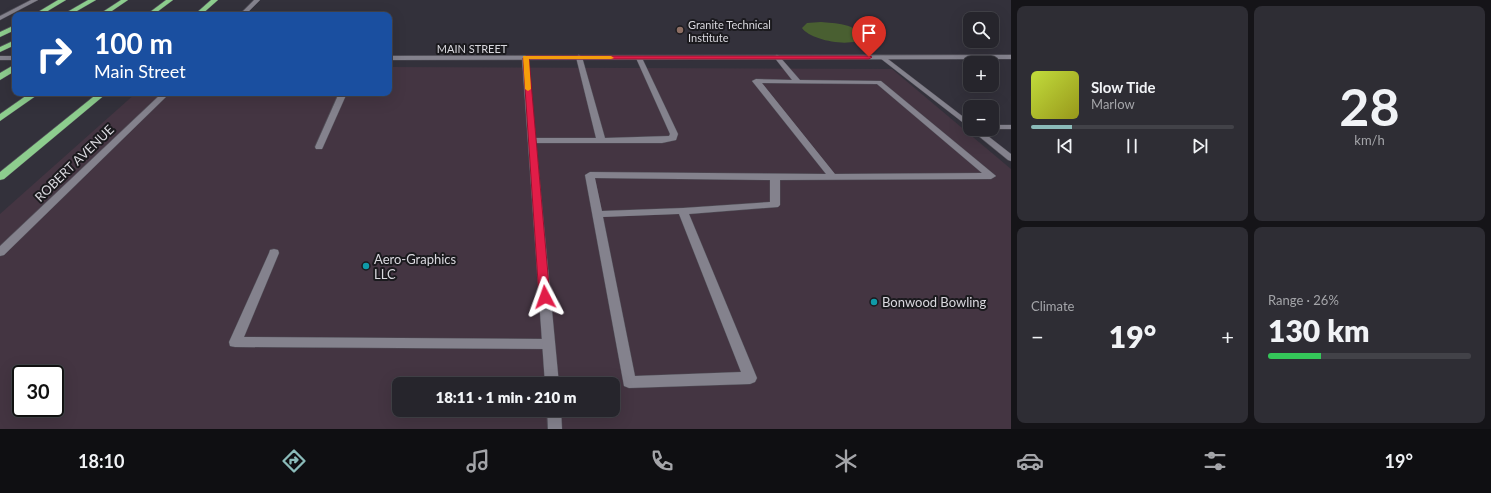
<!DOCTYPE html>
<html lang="en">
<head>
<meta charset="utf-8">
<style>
	body { margin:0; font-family:Lato,sans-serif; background:#2e2d34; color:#f1f3f6; height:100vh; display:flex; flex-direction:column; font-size:15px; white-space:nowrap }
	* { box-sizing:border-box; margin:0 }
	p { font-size:13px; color:#a4a5a9 }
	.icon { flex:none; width:22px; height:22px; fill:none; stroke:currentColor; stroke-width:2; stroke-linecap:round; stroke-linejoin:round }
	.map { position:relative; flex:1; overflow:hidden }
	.panel { display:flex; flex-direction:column; gap:6px; padding:6px; background:#151418; width:480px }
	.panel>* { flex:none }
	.banner { position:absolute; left:12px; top:12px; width:380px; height:84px; border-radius:8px; box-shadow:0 4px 16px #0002,0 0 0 1px #424248; background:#1a4fa0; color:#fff; overflow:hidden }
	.fabs { position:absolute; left:963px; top:12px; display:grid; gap:8px }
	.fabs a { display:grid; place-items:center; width:36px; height:36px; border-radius:8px; background:#26252c; box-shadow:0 4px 16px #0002,0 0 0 1px #424248; font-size:20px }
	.speed { position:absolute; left:12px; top:365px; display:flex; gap:8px; font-size:20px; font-weight:700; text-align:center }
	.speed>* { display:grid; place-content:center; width:52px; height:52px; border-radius:50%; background:#26252c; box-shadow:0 4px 16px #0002,0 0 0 1px #424248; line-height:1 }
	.speed .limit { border:2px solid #111; border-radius:6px; background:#fff; color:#111 }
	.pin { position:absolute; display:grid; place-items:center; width:34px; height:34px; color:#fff; margin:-41px -17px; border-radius:50% 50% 50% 0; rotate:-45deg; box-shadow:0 0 4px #0007 }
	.pin .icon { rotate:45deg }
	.me { position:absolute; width:44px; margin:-22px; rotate:356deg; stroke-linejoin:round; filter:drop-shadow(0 0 3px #0008) }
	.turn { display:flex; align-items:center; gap:14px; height:84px; padding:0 16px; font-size:18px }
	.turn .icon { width:52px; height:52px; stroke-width:2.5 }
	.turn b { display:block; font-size:28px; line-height:34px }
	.big { font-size:30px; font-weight:800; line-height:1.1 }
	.panel .widget { flex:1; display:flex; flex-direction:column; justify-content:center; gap:6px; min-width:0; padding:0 14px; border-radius:8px; background:#2e2d34 }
	.panel .dial { align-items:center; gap:0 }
	.dial b { font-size:52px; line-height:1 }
	.song { display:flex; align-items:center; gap:12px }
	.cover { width:48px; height:48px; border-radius:6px; background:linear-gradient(135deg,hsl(70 70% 55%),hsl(60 70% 35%)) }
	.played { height:4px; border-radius:2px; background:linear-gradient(90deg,#8bbbb9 20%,#424248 20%) }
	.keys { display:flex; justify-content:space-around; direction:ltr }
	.heat { display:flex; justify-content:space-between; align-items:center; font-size:22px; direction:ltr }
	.charge { height:6px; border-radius:3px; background:linear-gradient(90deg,#34c759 26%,#424248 0) }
	.panel .tiles { flex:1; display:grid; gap:6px; grid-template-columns:repeat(2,1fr) }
	.trip { position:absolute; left:392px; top:377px; width:228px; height:40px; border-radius:8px; background:#26252c; box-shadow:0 4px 16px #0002,0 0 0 1px #424248; font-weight:800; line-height:40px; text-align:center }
	.tab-bar { display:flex; height:64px; justify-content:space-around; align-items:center; background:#0f0f12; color:#a4a5a9 }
	.tab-bar .icon { width:28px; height:28px }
	.tab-bar .current { color:#8bbbb9 }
	.tab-bar b { font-size:18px; color:#f1f3f6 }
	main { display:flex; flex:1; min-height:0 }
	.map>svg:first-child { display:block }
</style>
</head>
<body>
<main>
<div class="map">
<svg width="1011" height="429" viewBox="0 0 1011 429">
	<rect width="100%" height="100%" fill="#33313b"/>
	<path fill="#443542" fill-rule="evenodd" d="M389 67 892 69 1011 169V429H0V214L136 93H389ZM21 374H55V408H21ZM399 384H613V410H399Z"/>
	<path fill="#495f31" d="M821 22C834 23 857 24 863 37 853 49 810 40 802 28L807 23Z"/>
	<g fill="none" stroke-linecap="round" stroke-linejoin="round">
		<g stroke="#504e57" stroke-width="1">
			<path id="service" d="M579 55 582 57 605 138 669 136 670 134 636 58 639 56 642 58 678 134 676 140 662 143H529L528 141 532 138H596L576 57Z
				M777 55 779 56 800 80 881 81 996 176 991 179 780 180V205L778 207 689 214 757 378 755 382 750 384 629 388 624 386 585 175 590 172 826 174 752 81 756 79 792 80 774 57ZM762 83 877 84 982 173 835 174ZM595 178 770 180V202L683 208 602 211ZM679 214 741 372 635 376 603 217Z
				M339 93H347L323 147 322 149H316L315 147Z
				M995 125H1011V129H995Z
				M274 249 278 250 279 253 244 337 548 339 553 340 554 344 553 348 548 349 235 347 230 346 229 342 269 253 270 250Z"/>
		</g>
		<g stroke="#504e57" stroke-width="1">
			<path id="minor" d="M31 0H38L0 20V16Z
				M254 0H260L245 15H239Z
				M525 56 528 58 559 384H545L522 58Z
				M880 56H884L970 122V128L880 58Z
				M162 93H170L4 255 0 256V246Z
				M970 129H979L1011 154V161L1008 160Z
				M547 410H561L562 429H548Z"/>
		</g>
		<g stroke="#504e57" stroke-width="1">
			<path id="tertiary" d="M1011 55V59L389 60V56Z
				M0 56H15V60H0Z"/>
		</g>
		<g stroke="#504e57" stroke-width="1">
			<path id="motorway" d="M58 0H66L41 15H33Z
				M88 0H96L70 15H62Z
				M121 0H128L106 15H98Z
				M166 0H173L153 15H146Z
				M211 0H218L201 15H194Z
				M15 25V30L0 37V32Z
				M15 40V45L0 52V47Z
				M12 66H15V71L0 80V73Z
				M30 93H40L0 121V114Z
				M98 93H107L4 179 0 180V172Z"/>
		</g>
		<use href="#service" fill="#84828d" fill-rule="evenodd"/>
		<use href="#minor" fill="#84828d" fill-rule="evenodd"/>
		<use href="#tertiary" fill="#84828d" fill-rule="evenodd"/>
		<use href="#motorway" fill="#8dcd8e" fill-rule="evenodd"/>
	</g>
	<path fill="#e11d48" stroke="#92132f" d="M526 56H869L872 57 869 59H529L550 297 545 301 539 297 523 58Z"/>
	<path fill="#f59e0b" d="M523 56H611L614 58 611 59H529L531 89 528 91 525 89Z"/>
	<circle fill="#8d6e63" stroke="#1b1a1e" stroke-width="1.5" cx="680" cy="30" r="4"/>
	<g fill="#0f9aa8" stroke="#1b1a1e" stroke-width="1.5">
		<circle cx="366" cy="266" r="4"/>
		<circle cx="874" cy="302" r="4"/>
	</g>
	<g text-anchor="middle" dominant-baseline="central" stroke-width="4" stroke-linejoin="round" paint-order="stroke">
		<g font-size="11" fill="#d9d8de" stroke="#1b1a1e" text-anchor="start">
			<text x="688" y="24">Granite Technical<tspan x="688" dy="13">Institute</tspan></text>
		</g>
		<g font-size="11" fill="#d9d8de" stroke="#1b1a1e">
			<text x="472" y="48">MAIN STREET</text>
		</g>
		<g font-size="13" fill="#d9d8de" stroke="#1b1a1e">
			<text transform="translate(74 163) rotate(-44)">ROBERT AVENUE</text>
		</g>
		<g font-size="13" fill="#d9d8de" stroke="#1b1a1e" text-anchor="start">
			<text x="374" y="259">Aero-Graphics<tspan x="374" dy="15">LLC</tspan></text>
			<text x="882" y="302">Bonwood Bowling</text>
		</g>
	</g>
</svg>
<div class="fabs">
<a><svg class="icon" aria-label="search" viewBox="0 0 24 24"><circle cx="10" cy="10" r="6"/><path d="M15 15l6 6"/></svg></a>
<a>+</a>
<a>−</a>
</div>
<div class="speed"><div class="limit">30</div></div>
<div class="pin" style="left:869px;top:57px;background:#d93025"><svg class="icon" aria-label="arrive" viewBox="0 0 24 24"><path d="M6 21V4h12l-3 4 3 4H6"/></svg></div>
<svg class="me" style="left:545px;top:297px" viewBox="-20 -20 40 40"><path d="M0-17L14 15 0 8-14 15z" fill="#e11d48" stroke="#fff" stroke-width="4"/></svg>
<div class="trip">18:11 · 1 min · 210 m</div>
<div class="banner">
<div class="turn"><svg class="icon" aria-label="right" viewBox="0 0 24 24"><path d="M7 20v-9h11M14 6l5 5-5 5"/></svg><div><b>100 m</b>Main Street</div></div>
</div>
</div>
<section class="panel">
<div class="tiles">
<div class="widget">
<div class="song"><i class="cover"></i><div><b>Slow Tide</b><p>Marlow</p></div></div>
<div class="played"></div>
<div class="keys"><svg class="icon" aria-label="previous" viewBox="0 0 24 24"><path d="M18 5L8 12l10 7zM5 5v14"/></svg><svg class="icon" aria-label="pause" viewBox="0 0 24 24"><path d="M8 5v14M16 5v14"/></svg><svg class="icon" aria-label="next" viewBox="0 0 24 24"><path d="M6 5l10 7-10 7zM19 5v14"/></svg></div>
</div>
<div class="widget dial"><b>28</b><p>km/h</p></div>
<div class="widget"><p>Climate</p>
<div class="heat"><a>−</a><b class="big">19°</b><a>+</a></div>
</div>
<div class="widget"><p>Range · 26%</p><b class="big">130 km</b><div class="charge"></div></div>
</div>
</section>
</main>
<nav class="tab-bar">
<b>18:10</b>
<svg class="icon current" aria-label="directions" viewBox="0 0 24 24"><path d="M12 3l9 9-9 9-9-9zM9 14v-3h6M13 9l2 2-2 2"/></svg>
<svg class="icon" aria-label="music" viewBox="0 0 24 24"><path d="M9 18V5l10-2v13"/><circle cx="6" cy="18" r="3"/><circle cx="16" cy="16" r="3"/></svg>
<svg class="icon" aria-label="phone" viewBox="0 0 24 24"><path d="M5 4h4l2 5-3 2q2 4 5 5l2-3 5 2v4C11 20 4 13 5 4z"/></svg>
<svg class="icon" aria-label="climate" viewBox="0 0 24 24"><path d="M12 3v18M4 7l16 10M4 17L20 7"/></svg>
<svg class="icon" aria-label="car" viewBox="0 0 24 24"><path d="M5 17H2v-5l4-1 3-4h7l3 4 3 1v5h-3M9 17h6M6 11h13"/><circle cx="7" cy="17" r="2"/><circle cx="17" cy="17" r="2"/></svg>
<svg class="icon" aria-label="filters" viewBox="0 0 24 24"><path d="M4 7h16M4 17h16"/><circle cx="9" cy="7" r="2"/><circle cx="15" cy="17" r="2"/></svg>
<b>19°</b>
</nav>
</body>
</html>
